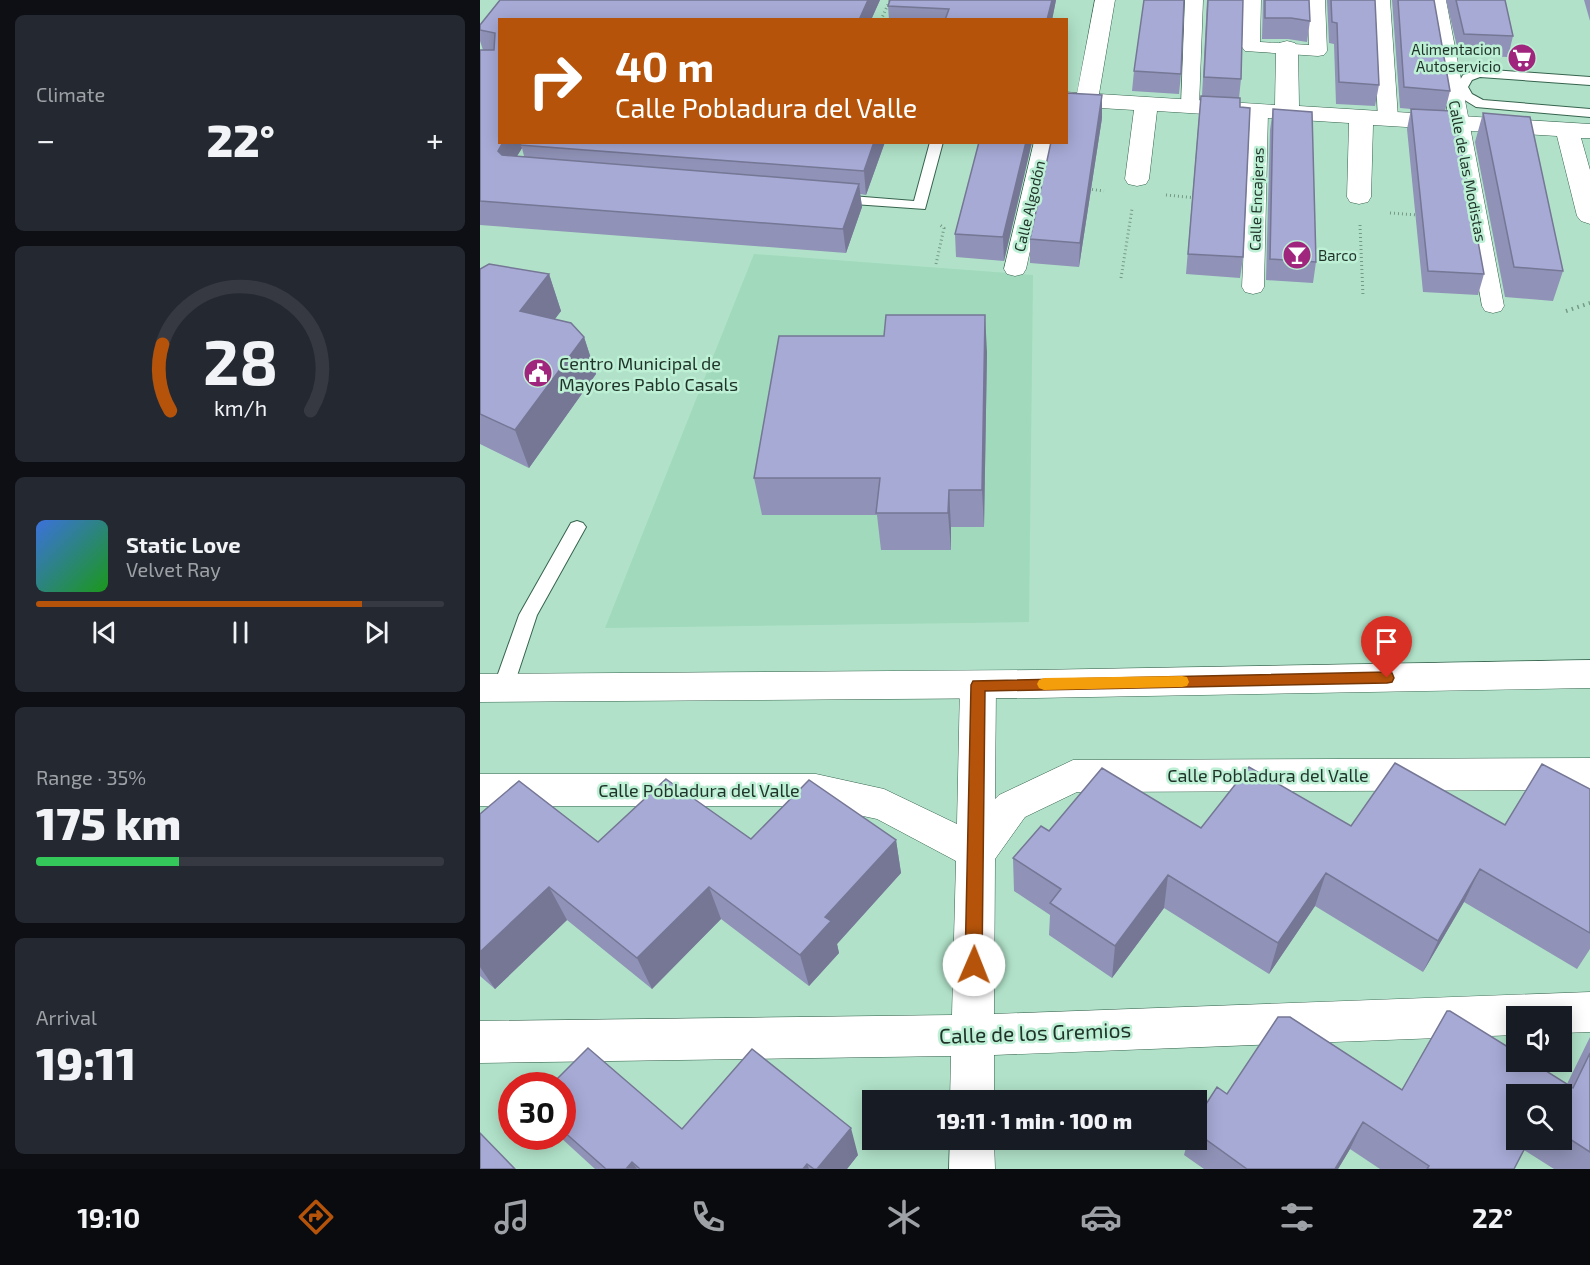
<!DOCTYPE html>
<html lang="en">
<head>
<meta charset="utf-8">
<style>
	body { margin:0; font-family:"Exo 2",sans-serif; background:#242831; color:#f1f3f6; height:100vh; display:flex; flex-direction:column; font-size:22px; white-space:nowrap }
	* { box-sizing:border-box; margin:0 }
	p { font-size:20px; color:#9ea1a6 }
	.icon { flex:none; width:33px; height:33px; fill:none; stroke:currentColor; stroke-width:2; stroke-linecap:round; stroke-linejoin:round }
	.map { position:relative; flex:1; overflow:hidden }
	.panel { display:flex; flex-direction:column; gap:15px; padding:15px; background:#0d0f14; width:480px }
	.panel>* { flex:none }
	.hud { position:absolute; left:18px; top:18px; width:570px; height:126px; border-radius:0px; box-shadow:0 3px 15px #0003; background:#b45309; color:#fff; overflow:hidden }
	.tools { position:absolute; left:1026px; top:1006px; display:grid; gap:12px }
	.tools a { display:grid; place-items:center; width:66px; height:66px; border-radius:0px; background:#171b24; box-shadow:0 3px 15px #0003; font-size:30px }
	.speed { position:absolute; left:18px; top:1072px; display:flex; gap:12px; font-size:30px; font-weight:700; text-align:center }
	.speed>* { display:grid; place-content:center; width:78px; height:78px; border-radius:50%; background:#171b24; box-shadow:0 3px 15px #0003; line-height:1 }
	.speed .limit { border:9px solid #d22; background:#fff; color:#111 }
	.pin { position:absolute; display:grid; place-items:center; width:51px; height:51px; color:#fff; margin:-62px -26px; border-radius:50% 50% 50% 0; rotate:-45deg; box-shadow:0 0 6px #0007 }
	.pin .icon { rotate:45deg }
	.me { position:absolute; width:66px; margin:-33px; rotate:1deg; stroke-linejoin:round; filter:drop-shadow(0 0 4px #0008) }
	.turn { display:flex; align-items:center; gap:21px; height:126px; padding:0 18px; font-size:27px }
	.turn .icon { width:78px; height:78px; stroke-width:2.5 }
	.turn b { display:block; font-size:42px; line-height:51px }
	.big { font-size:45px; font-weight:800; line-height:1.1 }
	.panel .tile { flex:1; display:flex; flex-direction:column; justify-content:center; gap:9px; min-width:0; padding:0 21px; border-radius:9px; background:#242831 }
	.panel .dial { align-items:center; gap:0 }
	.dial svg { height:156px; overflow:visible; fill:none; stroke:#363941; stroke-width:7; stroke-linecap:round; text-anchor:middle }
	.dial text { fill:#f1f3f6; stroke:none }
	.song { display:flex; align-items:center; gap:18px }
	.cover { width:72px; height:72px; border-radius:9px; background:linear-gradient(135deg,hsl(220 70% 55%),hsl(120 70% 35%)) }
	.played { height:6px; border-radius:3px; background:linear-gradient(90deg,#b45309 80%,#363941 80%) }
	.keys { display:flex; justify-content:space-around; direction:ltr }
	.heat { display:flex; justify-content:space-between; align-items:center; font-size:33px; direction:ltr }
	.charge { height:9px; border-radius:4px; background:linear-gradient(90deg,#34c759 35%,#363941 0) }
	.trip { position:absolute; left:382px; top:1090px; width:345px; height:60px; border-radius:0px; background:#171b24; box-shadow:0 3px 15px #0003; font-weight:800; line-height:60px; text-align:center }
	.menu { display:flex; height:96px; justify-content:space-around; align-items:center; background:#090b0e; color:#9ea1a6 }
	.menu .icon { width:42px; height:42px }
	.menu .on { color:#b45309 }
	.menu b { font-size:27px; color:#f1f3f6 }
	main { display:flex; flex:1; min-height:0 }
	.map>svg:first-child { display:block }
</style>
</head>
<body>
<main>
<section class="panel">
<div class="tile"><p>Climate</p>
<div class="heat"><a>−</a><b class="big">22°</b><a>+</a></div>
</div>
<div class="tile dial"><svg viewBox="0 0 100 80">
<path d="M14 69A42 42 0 1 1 86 69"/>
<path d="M14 69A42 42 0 0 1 10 35" stroke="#b45309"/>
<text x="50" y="56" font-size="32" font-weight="700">28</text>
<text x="50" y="72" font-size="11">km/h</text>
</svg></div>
<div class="tile">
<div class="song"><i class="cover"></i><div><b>Static Love</b><p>Velvet Ray</p></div></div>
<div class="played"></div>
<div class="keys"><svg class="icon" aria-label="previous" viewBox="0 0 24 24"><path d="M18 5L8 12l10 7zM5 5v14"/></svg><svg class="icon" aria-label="pause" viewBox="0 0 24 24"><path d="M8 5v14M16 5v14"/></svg><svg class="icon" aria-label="next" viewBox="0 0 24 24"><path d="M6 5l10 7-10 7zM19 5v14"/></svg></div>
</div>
<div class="tile"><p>Range · 35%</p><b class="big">175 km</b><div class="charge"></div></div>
<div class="tile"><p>Arrival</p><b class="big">19:11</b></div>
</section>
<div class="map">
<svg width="1110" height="1169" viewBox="0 0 1110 1169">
	<rect width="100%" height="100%" fill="#b1e2c9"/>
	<path fill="#a0d9bc" d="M274 254 553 275 549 622 125 628Z"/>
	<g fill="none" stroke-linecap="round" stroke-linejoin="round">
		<g stroke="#36634d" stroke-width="2">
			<path id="service" d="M999 69 1110 77V85L1000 77 992 80 988 87 992 94 1003 100 1110 109V117L996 107 983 99 976 87 983 75Z
				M450 142H463L445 209 359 203 352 199 359 195 434 201Z
				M97 521 103 523 106 527 57 615 33 688 30 693 23 696 16 693 13 688 39 615 91 523Z"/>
		</g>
		<g stroke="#36634d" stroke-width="1">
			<path id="pedestrian" d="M705 0H723L719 106 717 110H703L701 106Z
				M763 0H781L780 42 829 45 827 0H845L847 51 844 55 838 56 765 51 762 47Z
				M892 0H910L918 118 915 122H901L898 118Z
				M948 0H966L1024 306 1021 311 1013 313 1005 311 1002 306Z
				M779 105 786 107 788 111 784 287 781 292 773 294 765 292 762 287 770 111 772 107Z
				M554 142H574L546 269 543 274 535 276 527 274 524 269Z"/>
		</g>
		<g stroke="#36634d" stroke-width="1">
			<path id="minor" d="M615 0H635L619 94 795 105 796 48 799 43 807 41 815 43 818 48 819 106 1110 124V138H1101L1110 170V224L1101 221 1097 216 1077 136 893 125 891 197 888 202 879 204 870 202 867 197 869 123 677 111 669 179 666 184 657 186 648 184 645 179 654 110 586 106V92L597 93Z
				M498 671 510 675 516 685 515 799 519 795 593 760 1110 758V790L597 792 545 817 515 859 514 1014 1110 992V1032L1082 1033V1017H1036V1035L514 1055V1101H470L471 1056 0 1063V1021L472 1015 476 861 397 819 336 806H0V774H336L404 789 477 824 480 685 486 675Z
				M470 1140H514L515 1169H469Z"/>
		</g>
		<g stroke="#36634d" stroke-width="1">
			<path id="tertiary" d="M1110 660V688L555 698 0 702V674L555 670Z"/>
		</g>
		<path stroke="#749986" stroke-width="3" stroke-dasharray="1 3" stroke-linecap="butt" d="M401 20 410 0
			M608 189 624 191
			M686 195 717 198
			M910 213 938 215
			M880 225 883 296
			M456 264 464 228 460 225
			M641 278 652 209"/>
		<path stroke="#749986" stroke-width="4" stroke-dasharray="1.5 4.5" stroke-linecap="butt" d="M1086 311 1110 303"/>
		<use href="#service" fill="#fff" fill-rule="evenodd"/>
		<use href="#pedestrian" fill="#fff" fill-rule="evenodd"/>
		<use href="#minor" fill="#fff" fill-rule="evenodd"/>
		<use href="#tertiary" fill="#fff" fill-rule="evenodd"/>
	</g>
	<path fill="#9092b7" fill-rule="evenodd" d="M20 0H400L391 20H20V142H405L386 195 380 194 382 207 366 253 0 225V50H3L0 41V25ZM42 148 44 156H37Z
		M410 0H576L572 20H409L408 6Z
		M727 0H763L761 79 759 98 763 257 760 278 706 274 719 116 722 96Z
		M783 0H829L830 21 827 42 808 39H782Z
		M847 0H895L899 85 895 106 856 104 854 44 849 43Z
		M912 0H954L970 91 965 111 973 120 1004 274 998 295 943 292 927 129 931 109 920 108Z
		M966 0H1025L1033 36 1028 57 979 55Z
		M1104 0H1110V21Z
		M654 71 701 74 699 94 652 91Z
		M793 109 836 262 833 283 786 280 790 130Z
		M1003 113 1083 271 1073 301 1025 297 995 142Z
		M622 118 599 267 550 263V239Z
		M499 142H552L524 261 476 257 475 234Z
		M0 269 69 274 81 311 75 319 104 337 116 374 49 468 0 444Z
		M507 352 504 527H471V550H401L397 515H282L274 478Z
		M1110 789V949L1097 969 984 902 943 972 835 906 789 974 684 908 632 978 569 935 570 915 534 891 533 858 569 831 1025 825Z
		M0 814 118 842 271 839 416 840 421 873 357 944 359 953 329 986 241 919 172 989 87 920 15 989 0 976Z
		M1110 1037V1169H1074L1044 1150 1034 1169H900L870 1149 858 1169H724L704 1155 708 1140H717V1118L747 1094 922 1090 1087 1084ZM1082 1095V1140H1036Z
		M82 1086 202 1129 378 1155 367 1169H115L80 1137H82Z"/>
	<path fill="#757795" d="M388 0H400L391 20H379Z
		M572 0H576L572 20H567Z
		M622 95V118L599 267 600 243Z
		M23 142H45L40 145 42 148 26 174 18 151Z
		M394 142H405L386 195 384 171Z
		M546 142H552L524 261 523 237Z
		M379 184 382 207 366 253 363 229Z
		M69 274 81 311 53 348 40 311Z
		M505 315 507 352 504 527 502 490Z
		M104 337 116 374 49 468 35 430Z
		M469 490 471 527V550L468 513Z
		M416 840 421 873 357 944 359 953 329 986 320 955 345 917Z
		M1000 869 984 902 943 972 958 941Z
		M846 873 835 906 789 974 798 943Z
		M688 875 684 908 632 978 635 946Z
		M69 887 87 920 15 989 0 967V952Z
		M229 887 241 919 172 989 157 958Z
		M883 1122 870 1149 858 1169H855Z
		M371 1128 378 1155 367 1169H337Z
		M152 1162 157 1169H146Z
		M327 1164 329 1169H323Z"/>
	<path fill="#a7aad5" stroke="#757795" stroke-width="1.5" d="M20 0H388L379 20H20V142H23L18 151 22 155 379 184 363 229 0 201V50H14L15 33 0 30V25Z
		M410 0H572L567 20H465L469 9 408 6Z
		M664 0H704L701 74 654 71Z
		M728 0H763L761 79 724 77Z
		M785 0H829L830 21 811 18H785Z
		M851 0H895L899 85 859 82 857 23 852 22Z
		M918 0H954L970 91 924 87Z
		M976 0H1025L1033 36 984 34Z
		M586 93 622 95 600 243 550 239 571 142H586Z
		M721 96 760 98V107L770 108 763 257 708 254Z
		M793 109 832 112 836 262 790 259Z
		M931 109 972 111 973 120 976 121 1004 274 948 271Z
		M1003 113 1050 117 1083 271 1034 267Z
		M42 142H394L384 171 40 145Z
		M499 142H546L523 237 475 234Z
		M9 264 69 274 40 311 91 323 104 337 35 430 0 414V269Z
		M406 315H505L502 490H469L468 513H396L400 478H274L299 336H404Z
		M915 763 1025 825 1062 764 1110 789V933L1000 869 958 941 846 873 798 943 688 875 635 946 570 903 581 889 533 858 561 826 569 831 622 768 721 828 769 767 871 826Z
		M186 779 271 839 329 780 416 840 345 917 351 921 320 955 229 887 157 958 69 887 0 952V814L39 781 118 842Z
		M967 1011H970L1036 1052V1062H1052L1093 1088 1110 1053V1152L1082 1134V1095H1036V1140H1049L1034 1169H947L949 1166 883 1122 855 1169H767L717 1133V1118L737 1087 747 1094 798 1017H810L922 1090Z
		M108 1048 202 1129 272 1049 371 1128 337 1169H334L327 1164 323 1169H160L152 1162 146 1169H126L82 1130V1086H70Z
		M0 1133 35 1169H0Z"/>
	<path fill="#b45309" stroke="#753606" stroke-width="1.5" d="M907 672 912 673 914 678 912 682 907 683 505 691 502 965 500 971 494 973 488 971 485 965 491 685 493 681Z"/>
	<path fill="#f59e0b" d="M702 676 707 677 709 682 707 686 702 687 564 690 559 688 557 684 559 680 564 678Z"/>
	<defs>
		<g id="supermarket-disc" transform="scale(1.5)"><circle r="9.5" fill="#a0267d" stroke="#bef0d6"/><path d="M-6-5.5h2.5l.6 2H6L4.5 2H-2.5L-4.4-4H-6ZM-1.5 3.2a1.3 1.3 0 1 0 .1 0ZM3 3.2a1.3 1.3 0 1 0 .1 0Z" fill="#fff"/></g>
		<g id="bar-disc" transform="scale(1.5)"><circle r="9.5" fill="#a0267d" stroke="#bef0d6"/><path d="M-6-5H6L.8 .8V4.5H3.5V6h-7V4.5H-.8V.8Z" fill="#fff"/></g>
		<g id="civic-disc" transform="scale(1.5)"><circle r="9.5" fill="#a0267d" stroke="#bef0d6"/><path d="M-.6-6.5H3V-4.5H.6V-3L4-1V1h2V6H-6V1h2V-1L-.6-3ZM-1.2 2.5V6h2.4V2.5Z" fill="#fff"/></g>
	</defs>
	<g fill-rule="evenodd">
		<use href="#supermarket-disc" x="1042" y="58"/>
		<use href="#bar-disc" x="817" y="255"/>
		<use href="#civic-disc" x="58" y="373"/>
	</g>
	<g text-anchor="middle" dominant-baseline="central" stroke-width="5" stroke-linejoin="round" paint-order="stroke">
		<g font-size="15" fill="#1f3329" stroke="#bef0d6" text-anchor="end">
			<text x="1021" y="49">Alimentacion<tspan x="1021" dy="17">Autoservicio</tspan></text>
			<text x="838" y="255" text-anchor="start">Barco</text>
		</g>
		<g font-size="15" fill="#1f3329" stroke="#bef0d6">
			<text transform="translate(988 171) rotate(79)">Calle de las Modistas</text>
			<text transform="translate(776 199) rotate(-88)">Calle Encajeras</text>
			<text transform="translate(549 206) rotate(-77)">Calle Algodón</text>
		</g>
		<g font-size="18" fill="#1f3329" stroke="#bef0d6" text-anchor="start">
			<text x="79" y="363">Centro Municipal de<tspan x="79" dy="21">Mayores Pablo Casals</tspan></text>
		</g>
		<g font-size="18" fill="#1f3329" stroke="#bef0d6">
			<text x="788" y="775">Calle Pobladura del Valle</text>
			<text x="219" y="790">Calle Pobladura del Valle</text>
		</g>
		<g font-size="21" fill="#1f3329" stroke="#bef0d6">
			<text transform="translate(555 1032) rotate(-2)">Calle de los Gremios</text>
		</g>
	</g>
</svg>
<div class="tools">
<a><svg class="icon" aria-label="sound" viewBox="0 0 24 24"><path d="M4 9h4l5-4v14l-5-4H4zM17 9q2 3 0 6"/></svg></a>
<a><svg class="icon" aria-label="search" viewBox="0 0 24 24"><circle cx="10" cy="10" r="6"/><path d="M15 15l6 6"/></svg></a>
</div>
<div class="speed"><div class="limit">30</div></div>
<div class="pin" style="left:907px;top:678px;background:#d93025"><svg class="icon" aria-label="arrive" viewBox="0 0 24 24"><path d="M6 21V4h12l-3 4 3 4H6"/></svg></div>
<svg class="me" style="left:494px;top:965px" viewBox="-20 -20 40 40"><circle r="19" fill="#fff"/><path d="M0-13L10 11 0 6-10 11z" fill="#b45309"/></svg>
<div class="trip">19:11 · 1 min · 100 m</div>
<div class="hud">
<div class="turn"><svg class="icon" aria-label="right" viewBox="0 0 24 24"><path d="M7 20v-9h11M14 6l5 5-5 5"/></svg><div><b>40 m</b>Calle Pobladura del Valle</div></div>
</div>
</div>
</main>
<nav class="menu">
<b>19:10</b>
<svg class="icon on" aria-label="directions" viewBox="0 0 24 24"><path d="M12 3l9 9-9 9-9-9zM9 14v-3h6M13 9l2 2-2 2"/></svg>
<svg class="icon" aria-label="music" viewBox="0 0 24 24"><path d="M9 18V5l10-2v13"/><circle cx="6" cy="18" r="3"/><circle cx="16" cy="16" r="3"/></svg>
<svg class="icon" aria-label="phone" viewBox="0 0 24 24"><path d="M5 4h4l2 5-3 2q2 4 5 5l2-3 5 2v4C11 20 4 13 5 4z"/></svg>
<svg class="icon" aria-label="climate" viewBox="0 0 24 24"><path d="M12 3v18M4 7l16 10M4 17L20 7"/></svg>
<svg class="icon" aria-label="car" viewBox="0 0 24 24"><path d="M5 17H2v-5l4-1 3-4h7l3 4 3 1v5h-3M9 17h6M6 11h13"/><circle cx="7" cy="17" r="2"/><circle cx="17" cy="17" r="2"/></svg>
<svg class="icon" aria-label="filters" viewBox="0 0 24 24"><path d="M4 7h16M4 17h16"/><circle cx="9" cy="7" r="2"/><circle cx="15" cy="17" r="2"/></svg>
<b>22°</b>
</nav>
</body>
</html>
